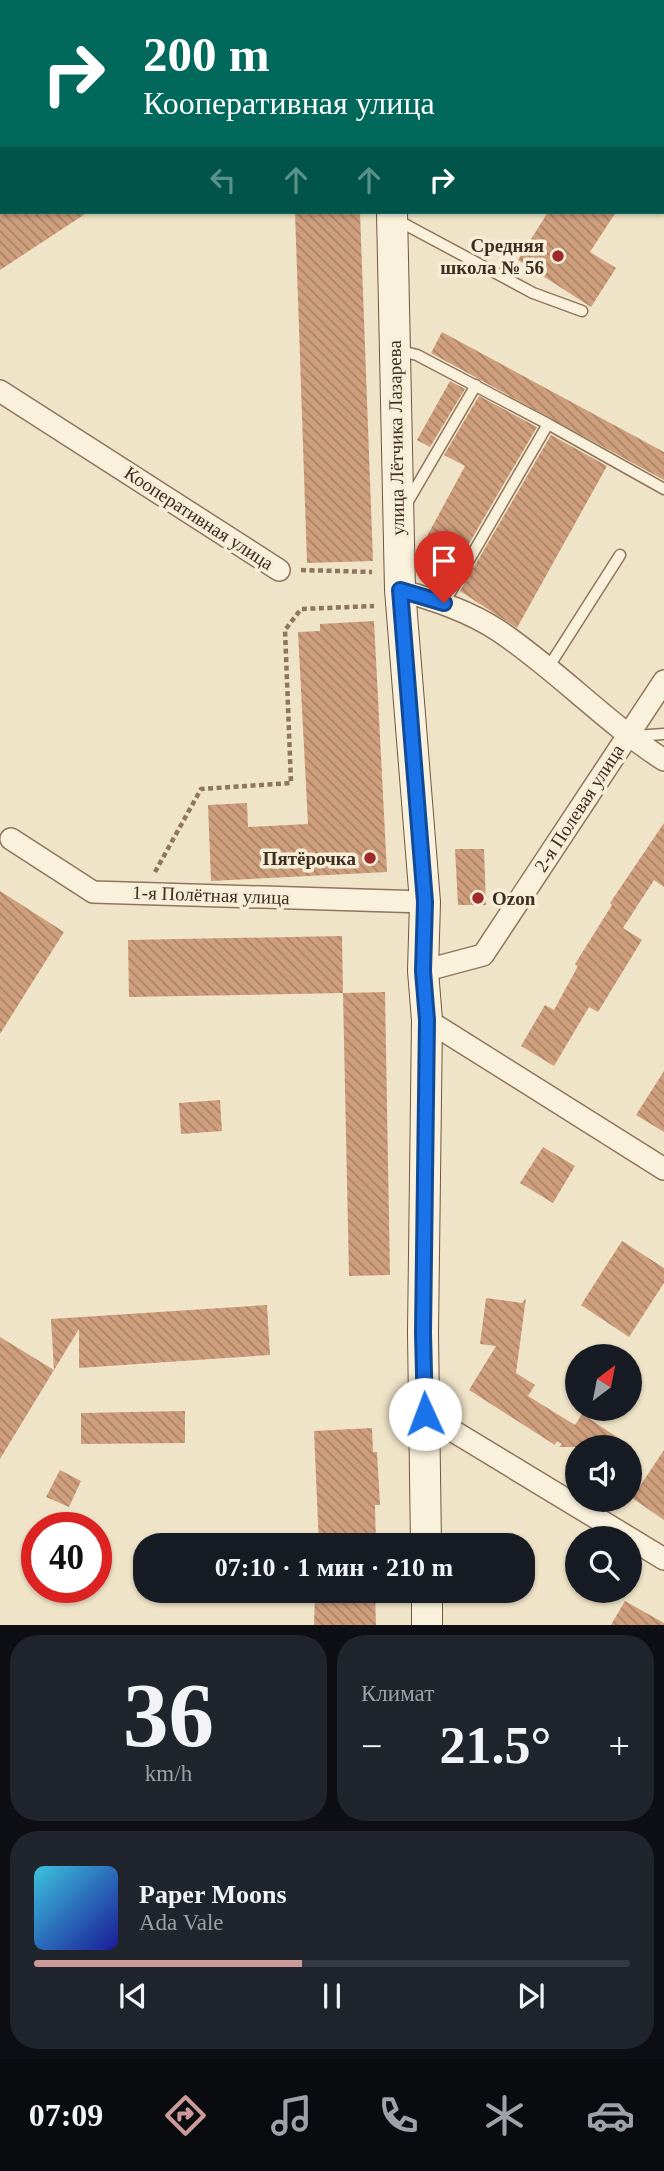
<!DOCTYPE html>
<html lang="ru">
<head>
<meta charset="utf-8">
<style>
	body { margin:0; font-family:Georgia,serif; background:#20242c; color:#f1f3f6; height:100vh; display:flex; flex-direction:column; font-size:26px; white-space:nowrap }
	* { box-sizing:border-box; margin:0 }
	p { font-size:23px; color:#9ea1a6 }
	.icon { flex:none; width:38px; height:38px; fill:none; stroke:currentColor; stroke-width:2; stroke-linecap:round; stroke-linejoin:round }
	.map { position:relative; height:1625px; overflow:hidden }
	.details { display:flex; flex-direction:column; gap:10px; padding:10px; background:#0d0f14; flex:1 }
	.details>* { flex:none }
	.hud { position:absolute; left:0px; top:0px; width:665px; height:214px; box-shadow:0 2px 5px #0004; background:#00695c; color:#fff; overflow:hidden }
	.needle { width:46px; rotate:32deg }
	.tools { position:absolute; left:565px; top:1344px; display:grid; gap:14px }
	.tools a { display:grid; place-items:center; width:77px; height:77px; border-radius:50%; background:#171b24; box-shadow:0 2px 5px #0004; font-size:35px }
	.speed { position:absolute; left:21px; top:1512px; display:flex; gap:14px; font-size:35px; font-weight:700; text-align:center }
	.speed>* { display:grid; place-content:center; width:91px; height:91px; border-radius:50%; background:#171b24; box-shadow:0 2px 5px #0004; line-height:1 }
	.speed .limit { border:10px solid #d22; background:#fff; color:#111 }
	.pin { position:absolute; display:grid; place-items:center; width:60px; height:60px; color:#fff; margin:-72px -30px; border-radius:50% 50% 50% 0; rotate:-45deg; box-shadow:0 0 7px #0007 }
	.pin .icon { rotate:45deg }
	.me { position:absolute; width:77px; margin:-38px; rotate:358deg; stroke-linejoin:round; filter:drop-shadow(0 0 5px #0008) }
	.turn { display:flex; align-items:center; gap:24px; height:147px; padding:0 28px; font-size:32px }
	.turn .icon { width:91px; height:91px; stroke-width:2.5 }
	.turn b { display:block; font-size:49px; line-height:60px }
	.lanes { display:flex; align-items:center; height:66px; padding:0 28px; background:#0003; justify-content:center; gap:35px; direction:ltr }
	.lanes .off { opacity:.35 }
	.big { font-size:52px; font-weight:700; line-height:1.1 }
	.details .widget { flex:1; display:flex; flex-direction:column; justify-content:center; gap:10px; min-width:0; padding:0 24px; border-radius:28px; background:#20242c }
	.details .dial { align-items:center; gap:0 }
	.dial b { font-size:91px; line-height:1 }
	.song { display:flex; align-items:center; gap:21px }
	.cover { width:84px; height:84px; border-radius:10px; background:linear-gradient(135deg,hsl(190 70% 55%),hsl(240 70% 35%)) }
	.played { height:7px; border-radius:4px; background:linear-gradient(90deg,#cc999b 45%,#363941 45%) }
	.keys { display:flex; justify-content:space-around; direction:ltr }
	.heat { display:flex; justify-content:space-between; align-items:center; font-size:38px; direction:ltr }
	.details .tiles { flex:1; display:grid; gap:10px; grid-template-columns:1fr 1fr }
	.widget:last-child { grid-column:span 2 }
	.trip { position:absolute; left:133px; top:1533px; width:402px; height:70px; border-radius:28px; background:#171b24; box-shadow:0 2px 5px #0004; font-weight:700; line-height:70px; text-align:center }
	.tab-bar { display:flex; height:112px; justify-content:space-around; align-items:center; background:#090b0e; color:#9ea1a6 }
	.tab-bar .icon { width:49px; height:49px }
	.tab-bar .on { color:#cc999b }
	.tab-bar b { font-size:32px; color:#f1f3f6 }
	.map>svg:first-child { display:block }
</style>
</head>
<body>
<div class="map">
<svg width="664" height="1625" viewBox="0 0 664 1625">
	<defs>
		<pattern id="building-back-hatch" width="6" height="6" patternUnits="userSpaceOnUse" patternTransform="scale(1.75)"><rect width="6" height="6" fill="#cf9f7d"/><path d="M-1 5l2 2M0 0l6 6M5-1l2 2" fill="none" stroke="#a98266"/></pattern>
	</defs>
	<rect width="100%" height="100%" fill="#f0e4c8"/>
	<path fill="url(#building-back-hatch)" d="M0 212H88L0 270Z
		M295 212H360L373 561 307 563Z
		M548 212H616L590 252 616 268 591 307 518 260Z
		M442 332 664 452V480L431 353Z
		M450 381 465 389 430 447 417 440Z
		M479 396 537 427 446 583 433 576 447 549 426 538 465 466 444 455Z
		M551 435 607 466 517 628 460 591Z
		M374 621 387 872 211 881 208 805 247 803 248 827 308 824 298 632 320 631V624Z
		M664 823V887L654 880 623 928 642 940 598 1012 589 1007 554 1066 521 1046 545 1005 554 1010 578 966 575 964 612 905 610 903Z
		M455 849H484L486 905H458Z
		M0 891 64 932 0 1034Z
		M342 936 343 993 129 997 128 940Z
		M385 992 390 1275 349 1276 343 993Z
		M664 1071V1132L636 1115Z
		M220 1100 222 1131 181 1134 179 1103Z
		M543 1147 575 1166 553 1203 520 1183Z
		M622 1241 664 1268V1283L629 1337 581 1305Z
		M486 1298 522 1303 526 1298 516 1373 535 1385 528 1396 575 1425 582 1414 632 1447H559L562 1444 557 1441 555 1445 469 1390 496 1346 480 1344Z
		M267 1305 270 1355 79 1368V1329L54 1370 51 1319Z
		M0 1337 54 1370 0 1459Z
		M185 1411V1443L81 1444V1413Z
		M372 1428 373 1452H377L380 1505H375L376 1545H319L314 1431Z
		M664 1450V1520L632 1498Z
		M60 1470 81 1481 69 1507 46 1497Z
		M328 1591H375L376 1625H314L315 1595 328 1596Z
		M625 1601 664 1623V1625H611Z"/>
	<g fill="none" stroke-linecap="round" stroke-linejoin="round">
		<g stroke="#8d765c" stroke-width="13">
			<path id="lane" d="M395 219 533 293 582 311
				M397 350 417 355 548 424 444 603
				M548 424 664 489
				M407 503 476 385
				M548 668 620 555
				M633 736 664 734"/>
		</g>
		<g stroke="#8d765c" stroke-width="24">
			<path id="street" d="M646 0 649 2
				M663 11H664
				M0 391 279 570
				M400 590C434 600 469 611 499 631 557 670 605 722 664 760
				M11 839 93 892 425 902
				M423 971 483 955 664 681
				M427 1020 664 1169
				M425 1414 664 1559"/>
		</g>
		<g stroke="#6f573f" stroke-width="32">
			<path id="secondary" d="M389 0V2
				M392 212 400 590 425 902 423 971 427 1020 423 1333 426 1545
				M427 1591V1625"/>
		</g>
		<g stroke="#5b4430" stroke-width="41">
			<path id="highway" d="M124 2 126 0
				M0 86 2 85"/>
		</g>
		<path stroke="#8d765c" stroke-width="4.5" stroke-dasharray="5 3.5" stroke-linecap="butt" d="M301 570 372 572
			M155 872 201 789 291 783 285 630 301 609 374 606"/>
		<use href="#lane" stroke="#faf1dc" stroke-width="10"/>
		<use href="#street" stroke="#faf1dc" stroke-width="21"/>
		<use href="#secondary" stroke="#faf1dc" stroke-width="30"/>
		<use href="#highway" stroke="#e0a458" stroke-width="38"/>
	</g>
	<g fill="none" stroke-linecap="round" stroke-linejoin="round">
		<g stroke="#114b97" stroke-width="18">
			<path id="route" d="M425 1414 423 1333 427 1020 423 971 425 902 400 590 444 603"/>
		</g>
		<use href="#route" stroke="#1a73e8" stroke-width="12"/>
	</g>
	<g fill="#9e2a2b" stroke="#f7eed8" stroke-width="2.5">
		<circle cx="558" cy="256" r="7"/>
		<circle cx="370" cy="858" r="7"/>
		<circle cx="478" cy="898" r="7"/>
	</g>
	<g text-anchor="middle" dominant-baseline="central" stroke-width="7" stroke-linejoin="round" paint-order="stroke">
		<g font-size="19" font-weight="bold" fill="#3d2e20" stroke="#f7eed8" text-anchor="end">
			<text x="544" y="245">Средняя<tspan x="544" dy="22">школа № 56</tspan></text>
			<text x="356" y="858">Пятёрочка</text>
			<text x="492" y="898" text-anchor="start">Ozon</text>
		</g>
		<g font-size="19" fill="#3d2e20" stroke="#f7eed8">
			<text transform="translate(396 438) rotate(-91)">улица Лётчика Лазарева</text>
			<text transform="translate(199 518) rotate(33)">Кооперативная улица</text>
			<text transform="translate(579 808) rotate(-57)">2-я Полевая улица</text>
			<text transform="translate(211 895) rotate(2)">1-я Полётная улица</text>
		</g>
	</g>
</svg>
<div class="tools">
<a><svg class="needle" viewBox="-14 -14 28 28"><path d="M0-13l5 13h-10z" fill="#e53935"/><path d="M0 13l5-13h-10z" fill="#9ea1a6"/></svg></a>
<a><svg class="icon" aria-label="sound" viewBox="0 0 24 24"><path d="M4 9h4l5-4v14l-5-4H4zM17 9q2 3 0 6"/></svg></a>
<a><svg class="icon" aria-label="search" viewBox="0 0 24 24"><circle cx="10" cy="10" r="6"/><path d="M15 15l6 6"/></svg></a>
</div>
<div class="speed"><div class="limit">40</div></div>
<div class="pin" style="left:444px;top:603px;background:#d93025"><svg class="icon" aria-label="arrive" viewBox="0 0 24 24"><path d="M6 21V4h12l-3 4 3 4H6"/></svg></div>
<svg class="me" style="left:425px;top:1414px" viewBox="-20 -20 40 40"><circle r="19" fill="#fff"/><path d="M0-13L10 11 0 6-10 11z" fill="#1a73e8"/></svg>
<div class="trip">07:10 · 1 мин · 210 m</div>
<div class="hud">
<div class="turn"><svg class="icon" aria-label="right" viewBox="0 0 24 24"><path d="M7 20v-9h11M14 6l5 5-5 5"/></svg><div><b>200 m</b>Кооперативная улица</div></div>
<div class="lanes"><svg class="icon off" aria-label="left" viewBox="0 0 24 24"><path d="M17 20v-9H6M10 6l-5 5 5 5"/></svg><svg class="icon off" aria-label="ahead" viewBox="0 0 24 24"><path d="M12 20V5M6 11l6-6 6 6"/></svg><svg class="icon off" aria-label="ahead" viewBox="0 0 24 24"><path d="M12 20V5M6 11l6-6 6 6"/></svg><svg class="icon" aria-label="right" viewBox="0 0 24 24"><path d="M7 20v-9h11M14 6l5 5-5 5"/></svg></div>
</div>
</div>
<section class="details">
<div class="tiles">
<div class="widget dial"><b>36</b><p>km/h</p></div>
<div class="widget"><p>Климат</p>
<div class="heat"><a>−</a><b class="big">21.5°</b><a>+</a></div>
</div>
<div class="widget">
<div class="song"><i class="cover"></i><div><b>Paper Moons</b><p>Ada Vale</p></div></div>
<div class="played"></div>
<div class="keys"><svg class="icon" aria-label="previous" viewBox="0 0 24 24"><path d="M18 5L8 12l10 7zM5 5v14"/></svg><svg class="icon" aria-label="pause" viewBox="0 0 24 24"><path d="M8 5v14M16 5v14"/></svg><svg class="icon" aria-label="next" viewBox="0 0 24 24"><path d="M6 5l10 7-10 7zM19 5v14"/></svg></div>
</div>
</div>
</section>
<nav class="tab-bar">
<b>07:09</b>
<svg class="icon on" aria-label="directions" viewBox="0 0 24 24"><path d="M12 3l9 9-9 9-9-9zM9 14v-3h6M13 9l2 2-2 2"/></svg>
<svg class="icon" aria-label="music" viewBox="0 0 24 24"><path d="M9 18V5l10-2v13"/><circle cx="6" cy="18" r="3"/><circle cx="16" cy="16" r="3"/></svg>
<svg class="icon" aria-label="phone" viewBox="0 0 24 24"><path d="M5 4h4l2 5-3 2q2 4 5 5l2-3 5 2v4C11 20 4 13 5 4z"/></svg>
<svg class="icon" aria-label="climate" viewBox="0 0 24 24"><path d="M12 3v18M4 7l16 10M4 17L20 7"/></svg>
<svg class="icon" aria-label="car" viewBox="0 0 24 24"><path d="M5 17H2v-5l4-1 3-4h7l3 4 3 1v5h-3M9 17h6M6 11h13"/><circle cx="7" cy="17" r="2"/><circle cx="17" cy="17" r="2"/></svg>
</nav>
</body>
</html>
